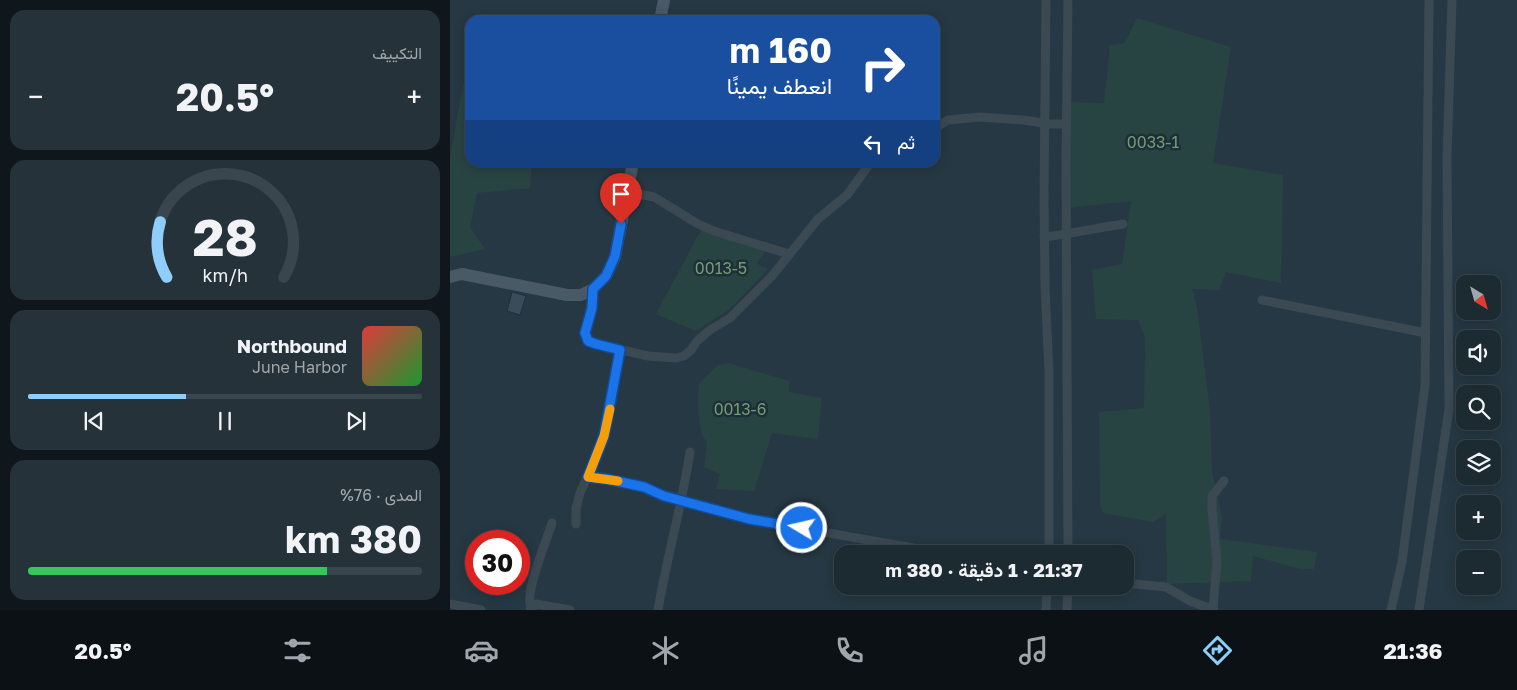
<!DOCTYPE html>
<html lang="ar">
<head>
<meta charset="utf-8">
<style>
	body { margin:0; font-family:"Golos Text",Vazirmatn,sans-serif; background:#25323a; color:#f1f3f6; direction:rtl; height:100vh; display:flex; flex-direction:column; font-size:19px; white-space:nowrap }
	* { box-sizing:border-box; margin:0 }
	p { font-size:16px; color:#a0a7ac }
	.icon { flex:none; width:28px; height:28px; fill:none; stroke:currentColor; stroke-width:2; stroke-linecap:round; stroke-linejoin:round }
	.map { position:relative; flex:1; overflow:hidden; direction:ltr }
	.panel { display:flex; flex-direction:column; gap:10px; padding:10px; background:#0f171c; width:450px }
	.panel>* { flex:none }
	.banner { position:absolute; left:15px; top:15px; width:475px; height:152px; border-radius:15px; box-shadow:0 2px 12px #0003,0 0 0 1px #3a464d; direction:rtl; background:#1a4fa0; color:#fff; overflow:hidden }
	.needle { width:32px; rotate:143deg }
	.controls { position:absolute; left:1006px; top:275px; display:grid; gap:10px }
	.controls a { display:grid; place-items:center; width:45px; height:45px; border-radius:10px; background:#1c2a32; box-shadow:0 2px 12px #0003,0 0 0 1px #3a464d; font-size:25px }
	.speed { position:absolute; left:15px; top:530px; display:flex; gap:10px; font-size:25px; font-weight:700; text-align:center }
	.speed>* { display:grid; place-content:center; width:65px; height:65px; border-radius:50%; background:#1c2a32; box-shadow:0 2px 12px #0003,0 0 0 1px #3a464d; line-height:1 }
	.speed .limit { border:8px solid #d22; background:#fff; color:#111 }
	.pin { position:absolute; display:grid; place-items:center; width:42px; height:42px; color:#fff; margin:-51px -21px; border-radius:50% 50% 50% 0; rotate:-45deg; box-shadow:0 0 5px #0007 }
	.pin .icon { rotate:45deg }
	.me { position:absolute; width:55px; margin:-28px; rotate:279deg; stroke-linejoin:round; filter:drop-shadow(0 0 4px #0008) }
	.turn { display:flex; align-items:center; gap:18px; height:105px; padding:0 25px; font-size:22px }
	.turn .icon { width:65px; height:65px; stroke-width:2.5 }
	.turn b { display:block; font-size:35px; line-height:42px }
	.then { display:flex; align-items:center; height:48px; padding:0 25px; background:#0003; gap:10px; font-size:19px }
	.big { font-size:38px; font-weight:700; line-height:1.1 }
	.panel .widget { flex:1; display:flex; flex-direction:column; justify-content:center; gap:8px; min-width:0; padding:0 18px; border-radius:15px; background:#25323a }
	.panel .dial { align-items:center; gap:0 }
	.dial svg { height:130px; overflow:visible; fill:none; stroke:#3a464d; stroke-width:7; stroke-linecap:round; text-anchor:middle }
	.dial text { fill:#f1f3f6; stroke:none }
	.song { display:flex; align-items:center; gap:15px }
	.cover { width:60px; height:60px; border-radius:8px; background:linear-gradient(135deg,hsl(0 70% 55%),hsl(130 70% 35%)) }
	.played { height:5px; border-radius:2px; background:linear-gradient(90deg,#8fcdfa 40%,#3a464d 40%) }
	.keys { display:flex; justify-content:space-around; direction:ltr }
	.heat { display:flex; justify-content:space-between; align-items:center; font-size:28px; direction:ltr }
	.charge { height:8px; border-radius:4px; background:linear-gradient(90deg,#34c759 76%,#3a464d 0) }
	.trip { position:absolute; left:384px; top:545px; width:300px; height:50px; border-radius:15px; background:#1c2a32; box-shadow:0 2px 12px #0003,0 0 0 1px #3a464d; font-weight:700; line-height:50px; text-align:center; direction:rtl }
	.tabs { display:flex; height:80px; justify-content:space-around; align-items:center; background:#0b1114; color:#a0a7ac }
	.tabs .icon { width:35px; height:35px }
	.tabs .active { color:#8fcdfa }
	.tabs b { font-size:22px; color:#f1f3f6 }
	main { display:flex; flex:1; min-height:0 }
	.map>svg:first-child { display:block }
</style>
</head>
<body>
<main>
<div class="map">
<svg width="1067" height="610" viewBox="0 0 1067 610">
	<rect width="100%" height="100%" fill="#263843"/>
	<path fill="#284442" d="M687 18 781 47 763 163 833 175 831 283 776 272 769 290 742 289 747 307 760 410 762 471 772 518 770 539 867 552 864 569H850L803 556 801 581 717 584 716 514 703 522 653 513 650 506 649 412 694 408 695 337 688 320 646 319 642 270 672 264 681 201 618 208 617 102 654 103 660 45 675 43Z
		M13 84 20 86V162L82 163 80 188 27 193 20 227 35 249 0 257V159Z
		M254 224 319 245 307 264 318 269 280 309 246 331 206 314Z
		M278 363 339 381V392L372 398 368 439 322 433 304 491 266 489 270 474 254 467 257 442C246 431 248 398 249 383L268 365Z"/>
	<path fill="#384d59" stroke="#21303a" d="M62 292 76 296 70 315 57 311Z"/>
	<g fill="none" stroke-linecap="round" stroke-linejoin="round">
		<path stroke="#3b4952" stroke-width="9" d="M596 0 594 195 595 287 599 373V554
			M485 128 498 120 530 117 573 120 600 124H616
			M177 192 204 197 248 224 264 231 339 254
			M594 237C621 234 646 228 673 224
			M143 289 142 308 136 327V337L139 341 146 344 198 356 226 358 234 356 241 350 247 341 260 330 280 318 322 276 368 219 397 195 421 162
			M812 300 976 333
			M138 477 194 487 214 496 299 519 497 554
			M126 524V508L130 493 149 452 155 436 170 350
			M618 554 616 164 618 0
			M675 583 716 587 740 601 764 610
			M0 604 31 610
			M81 608C74 593 97 540 102 523
			M763 609 767 561 762 509V496L774 481
			M80 610 86 604 120 610
			M208 610C217 557 232 505 240 452
			M596 610 597 586
			M617 610 618 586
			M941 610 952 562 975 386 979 0
			M969 610 999 409 997 158 1002 0"/>
		<path stroke="#495966" stroke-width="12" d="M210 20 214 0
			M0 277 12 274 117 295H131L143 289 156 276 165 257 183 162"/>
	</g>
	<g fill="none" stroke-linecap="round" stroke-linejoin="round">
		<g stroke="#114b97" stroke-width="12">
			<path id="route" d="M171 224 165 256 156 276 143 289 142 308 135 333 138 341 146 344 170 350 154 436 138 477 157 479 194 487 214 496 299 519 352 528"/>
		</g>
		<use href="#route" stroke="#1a73e8" stroke-width="9"/>
		<path stroke="#f59e0b" stroke-width="9" d="M160 409 154 436 138 477 168 481"/>
	</g>
	<g text-anchor="middle" dominant-baseline="central" stroke-width="5" stroke-linejoin="round" paint-order="stroke">
		<g font-size="16" fill="#6f9e70" stroke="#1f2e38">
			<text x="703" y="142">0033-1</text>
			<text x="271" y="268">0013-5</text>
			<text x="290" y="409">0013-6</text>
		</g>
	</g>
</svg>
<div class="controls">
<a><svg class="needle" viewBox="-14 -14 28 28"><path d="M0-13l5 13h-10z" fill="#e53935"/><path d="M0 13l5-13h-10z" fill="#a0a7ac"/></svg></a>
<a><svg class="icon" aria-label="sound" viewBox="0 0 24 24"><path d="M4 9h4l5-4v14l-5-4H4zM17 9q2 3 0 6"/></svg></a>
<a><svg class="icon" aria-label="search" viewBox="0 0 24 24"><circle cx="10" cy="10" r="6"/><path d="M15 15l6 6"/></svg></a>
<a><svg class="icon" aria-label="layers" viewBox="0 0 24 24"><path d="M12 4l9 5-9 5-9-5zM3 14l9 5 9-5"/></svg></a>
<a>+</a>
<a>−</a>
</div>
<div class="speed"><div class="limit">30</div></div>
<div class="pin" style="left:171px;top:224px;background:#d93025"><svg class="icon" aria-label="arrive" viewBox="0 0 24 24"><path d="M6 21V4h12l-3 4 3 4H6"/></svg></div>
<svg class="me" style="left:352px;top:528px" viewBox="-20 -20 40 40"><circle r="17" fill="#1a73e8" stroke="#fff" stroke-width="3"/><path d="M0-11L8 9 0 5-8 9z" fill="#fff"/></svg>
<div class="trip">21:37 · 1 دقيقة · 380 m</div>
<div class="banner">
<div class="turn"><svg class="icon" aria-label="right" viewBox="0 0 24 24"><path d="M7 20v-9h11M14 6l5 5-5 5"/></svg><div><b>160 m</b>انعطف يمينًا</div></div>
<div class="then">ثم<svg class="icon" aria-label="left" viewBox="0 0 24 24"><path d="M17 20v-9H6M10 6l-5 5 5 5"/></svg></div>
</div>
</div>
<section class="panel">
<div class="widget"><p>التكييف</p>
<div class="heat"><a>−</a><b class="big">20.5°</b><a>+</a></div>
</div>
<div class="widget dial"><svg viewBox="0 0 100 80">
<path d="M14 69A42 42 0 1 1 86 69"/>
<path d="M14 69A42 42 0 0 1 10 35" stroke="#8fcdfa"/>
<text x="50" y="56" font-size="32" font-weight="700">28</text>
<text x="50" y="72" font-size="11">km/h</text>
</svg></div>
<div class="widget">
<div class="song"><i class="cover"></i><div><b>Northbound</b><p>June Harbor</p></div></div>
<div class="played"></div>
<div class="keys"><svg class="icon" aria-label="previous" viewBox="0 0 24 24"><path d="M18 5L8 12l10 7zM5 5v14"/></svg><svg class="icon" aria-label="pause" viewBox="0 0 24 24"><path d="M8 5v14M16 5v14"/></svg><svg class="icon" aria-label="next" viewBox="0 0 24 24"><path d="M6 5l10 7-10 7zM19 5v14"/></svg></div>
</div>
<div class="widget"><p>المدى · 76%</p><b class="big">380 km</b><div class="charge"></div></div>
</section>
</main>
<nav class="tabs">
<b>21:36</b>
<svg class="icon active" aria-label="directions" viewBox="0 0 24 24"><path d="M12 3l9 9-9 9-9-9zM9 14v-3h6M13 9l2 2-2 2"/></svg>
<svg class="icon" aria-label="music" viewBox="0 0 24 24"><path d="M9 18V5l10-2v13"/><circle cx="6" cy="18" r="3"/><circle cx="16" cy="16" r="3"/></svg>
<svg class="icon" aria-label="phone" viewBox="0 0 24 24"><path d="M5 4h4l2 5-3 2q2 4 5 5l2-3 5 2v4C11 20 4 13 5 4z"/></svg>
<svg class="icon" aria-label="climate" viewBox="0 0 24 24"><path d="M12 3v18M4 7l16 10M4 17L20 7"/></svg>
<svg class="icon" aria-label="car" viewBox="0 0 24 24"><path d="M5 17H2v-5l4-1 3-4h7l3 4 3 1v5h-3M9 17h6M6 11h13"/><circle cx="7" cy="17" r="2"/><circle cx="17" cy="17" r="2"/></svg>
<svg class="icon" aria-label="filters" viewBox="0 0 24 24"><path d="M4 7h16M4 17h16"/><circle cx="9" cy="7" r="2"/><circle cx="15" cy="17" r="2"/></svg>
<b>20.5°</b>
</nav>
</body>
</html>
